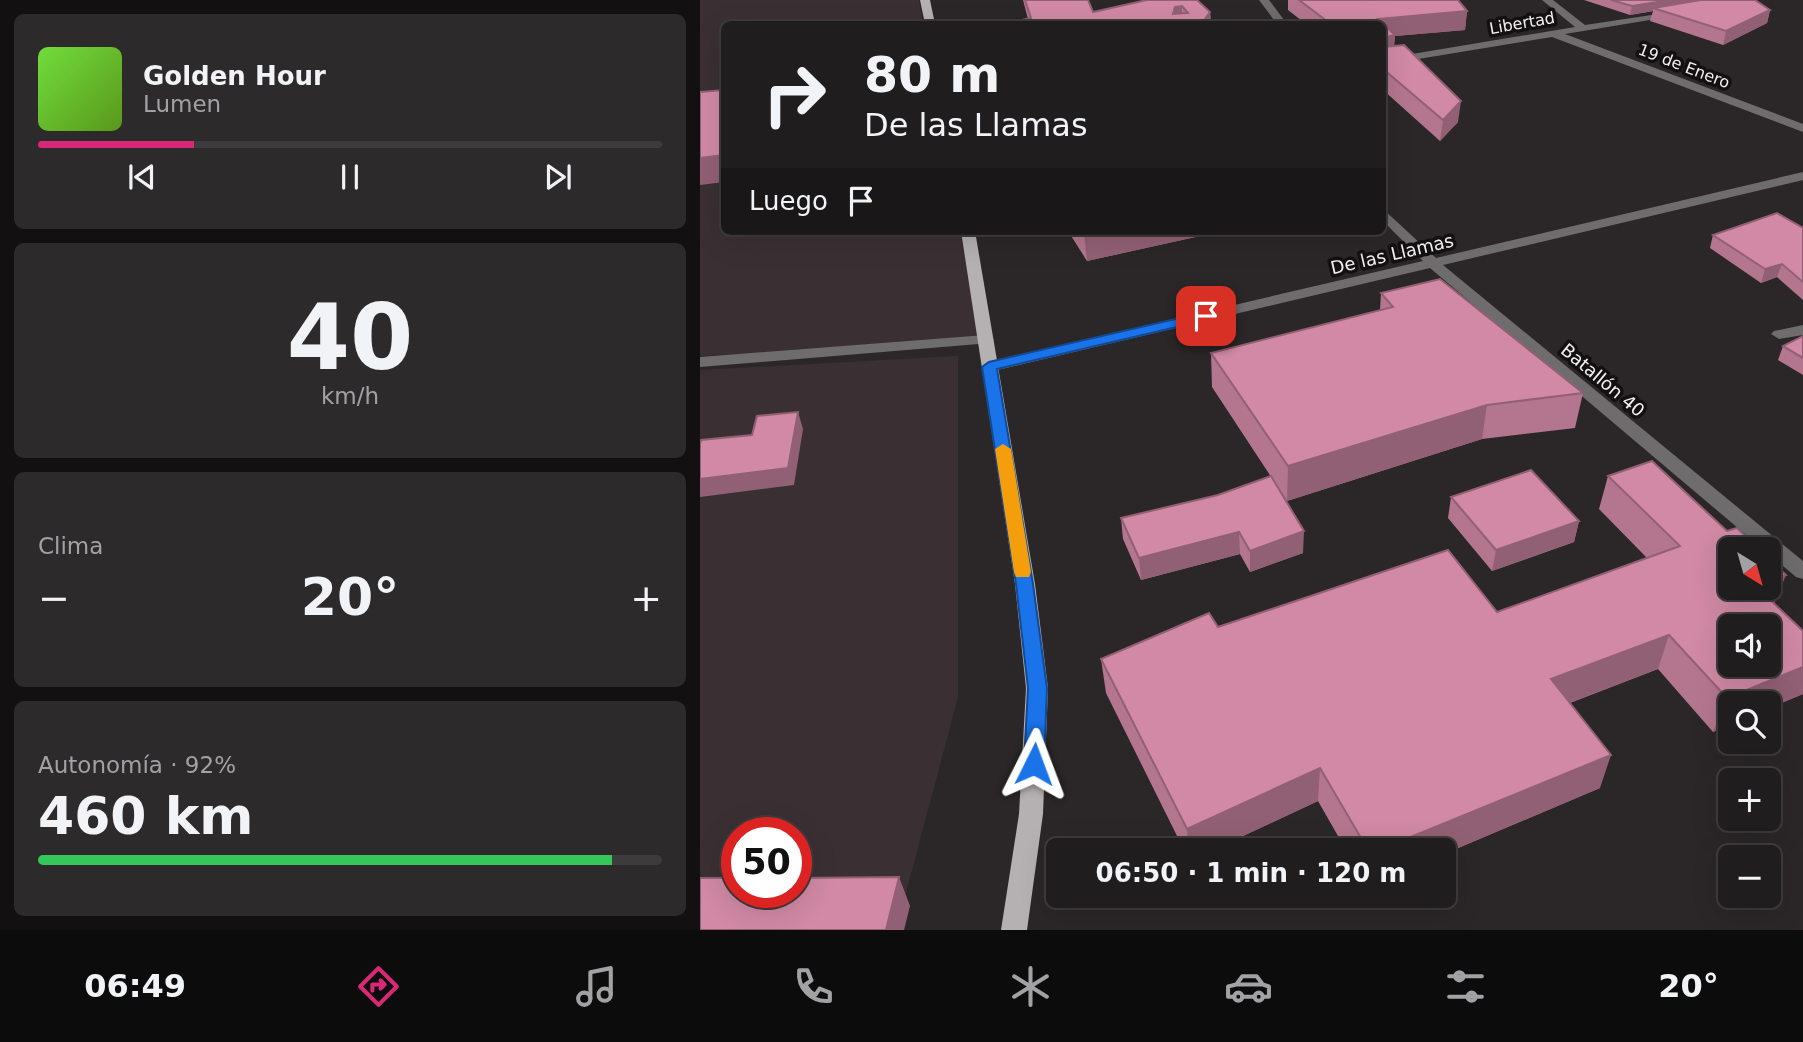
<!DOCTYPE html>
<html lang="es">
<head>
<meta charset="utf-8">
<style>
	body { margin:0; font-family:"DejaVu Sans",sans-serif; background:#2d2a2b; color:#f1f3f6; height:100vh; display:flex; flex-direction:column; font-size:26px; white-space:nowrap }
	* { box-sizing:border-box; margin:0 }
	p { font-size:23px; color:#a2a2a4 }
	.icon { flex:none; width:38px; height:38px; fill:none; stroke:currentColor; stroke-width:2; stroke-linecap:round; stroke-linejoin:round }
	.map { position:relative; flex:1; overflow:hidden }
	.drawer { display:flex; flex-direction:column; gap:14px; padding:14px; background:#121010; width:700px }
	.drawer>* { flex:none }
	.guide { position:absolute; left:21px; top:21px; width:665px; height:214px; border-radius:10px; box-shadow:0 7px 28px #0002,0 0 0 2px #3d3b3c; background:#201d1e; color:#f1f3f6; overflow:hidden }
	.needle { width:46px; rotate:143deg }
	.buttons { position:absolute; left:1018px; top:537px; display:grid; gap:14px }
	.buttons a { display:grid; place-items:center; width:63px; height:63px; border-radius:10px; background:#201d1e; box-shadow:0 7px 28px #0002,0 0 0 2px #3d3b3c; font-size:35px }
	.speed { position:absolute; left:21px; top:817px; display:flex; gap:14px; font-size:35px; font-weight:700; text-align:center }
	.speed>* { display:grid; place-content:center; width:91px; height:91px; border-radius:50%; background:#201d1e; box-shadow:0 7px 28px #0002,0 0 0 2px #3d3b3c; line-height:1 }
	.speed .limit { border:10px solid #d22; background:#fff; color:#111 }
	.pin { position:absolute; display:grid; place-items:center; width:60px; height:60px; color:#fff; margin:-30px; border-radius:14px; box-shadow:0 4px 10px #0006 }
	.me { position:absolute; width:77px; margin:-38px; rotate:3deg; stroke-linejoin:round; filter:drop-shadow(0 0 5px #0008) }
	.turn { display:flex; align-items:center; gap:24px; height:147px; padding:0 28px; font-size:32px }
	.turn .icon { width:91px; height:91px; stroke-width:2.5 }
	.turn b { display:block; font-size:49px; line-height:60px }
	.then { display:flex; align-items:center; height:66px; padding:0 28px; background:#0003; gap:14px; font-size:26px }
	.big { font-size:52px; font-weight:800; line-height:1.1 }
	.drawer .widget { flex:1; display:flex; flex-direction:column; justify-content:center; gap:10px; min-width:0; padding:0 24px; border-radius:10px; background:#2d2a2b }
	.drawer .dial { align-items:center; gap:0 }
	.dial b { font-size:91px; line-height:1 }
	.song { display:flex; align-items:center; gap:21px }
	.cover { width:84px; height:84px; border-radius:10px; background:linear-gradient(135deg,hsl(100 70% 55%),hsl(90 70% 35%)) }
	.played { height:7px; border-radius:4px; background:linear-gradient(90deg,#db2777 25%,#3d3b3c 25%) }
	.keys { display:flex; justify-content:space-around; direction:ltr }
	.heat { display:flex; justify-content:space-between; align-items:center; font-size:38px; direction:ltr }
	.charge { height:10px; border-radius:5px; background:linear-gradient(90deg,#34c759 92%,#3d3b3c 0) }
	.trip { position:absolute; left:346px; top:838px; width:410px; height:70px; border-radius:10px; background:#201d1e; box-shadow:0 7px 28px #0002,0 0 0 2px #3d3b3c; font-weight:800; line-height:70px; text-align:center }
	.menu { display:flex; height:112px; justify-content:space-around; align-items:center; background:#0d0c0c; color:#a2a2a4 }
	.menu .icon { width:49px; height:49px }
	.menu .on { color:#db2777 }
	.menu b { font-size:32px; color:#f1f3f6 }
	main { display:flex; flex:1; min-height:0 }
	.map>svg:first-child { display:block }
</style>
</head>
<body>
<main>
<section class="drawer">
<div class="widget">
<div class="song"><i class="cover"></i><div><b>Golden Hour</b><p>Lumen</p></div></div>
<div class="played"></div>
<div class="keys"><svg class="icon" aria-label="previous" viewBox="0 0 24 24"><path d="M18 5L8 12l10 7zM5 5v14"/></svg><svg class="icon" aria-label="pause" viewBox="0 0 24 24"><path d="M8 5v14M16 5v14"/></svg><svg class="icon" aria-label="next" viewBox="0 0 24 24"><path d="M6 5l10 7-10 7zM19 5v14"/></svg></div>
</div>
<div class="widget dial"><b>40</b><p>km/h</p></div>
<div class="widget"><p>Clima</p>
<div class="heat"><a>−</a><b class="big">20°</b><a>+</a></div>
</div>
<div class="widget"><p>Autonomía · 92%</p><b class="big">460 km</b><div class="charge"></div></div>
</section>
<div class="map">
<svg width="1103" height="930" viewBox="0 0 1103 930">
	<rect width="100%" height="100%" fill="#2b2728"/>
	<path fill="#3a3034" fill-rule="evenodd" d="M0 0H219L223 24H24V231H263L285 340 0 356Z
		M258 356V697L196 930H0V370ZM37 833H96V892H37Z"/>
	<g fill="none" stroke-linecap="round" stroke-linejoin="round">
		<path fill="#6e6c6d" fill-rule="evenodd" d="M559 0H569L587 24H577Z
			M842 0H853L885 25 978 11 979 13 974 16 865 34 1103 124V132L852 37 682 65V59L875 27Z
			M1103 172V180L743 265 1103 561V579L1096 577 1069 554V550H1064L730 268 289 372 281 367 289 362 723 261 682 220V208L736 258Z
			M1103 325V335L1079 339 1071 334 1074 331Z
			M286 335 291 337 294 340 291 343 0 367V357Z"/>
		<path fill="#b5b0b1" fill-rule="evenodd" d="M220 0H230L235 24H225Z
			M261 231H275L335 584 348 688 343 814 327 930H301L319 814 326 688 315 584Z"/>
	</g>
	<path fill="#b4768e" d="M323 0H388L393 12 447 0 510 12 511 24H303L328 19Z
		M588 0H758L767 11 765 30 695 36 694 46 758 122 740 141 682 89V24H606L588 10Z
		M884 0H1055L1070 10 1067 23 1023 45 950 21 953 11 930 15Z
		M1103 228V300L1077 277 1061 283 1010 248 1013 235Z
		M368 231H509V234L387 261Z
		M681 293 883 393 875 428 782 439 587 501 512 387 511 353 680 310Z
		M1103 336V375L1078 360 1083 346Z
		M908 476 1074 603 1103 631V694L1013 732 958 669 870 703 900 788 744 854V850H646L618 801 513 850H484L406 693 401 659 518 627 797 612 947 558 899 509Z
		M518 495 603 553 550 572 540 554 441 580 423 539 421 518Z
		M751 497 879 521 874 542 792 571 748 518Z"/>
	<path fill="#926074" d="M970 0H1017L953 8V11L930 15 932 6Z
		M482 6V19L473 14 475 7Z
		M1070 10 1067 23 1023 45 1026 31Z
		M767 11 765 30 695 36 693 54 682 57V38L678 19Z
		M510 12 511 24H501Z
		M761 101 758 122 740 141 743 120Z
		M24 155V182L0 185V158Z
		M397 231H509V234L387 261 384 234Z
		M1082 264 1077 277 1061 283 1065 269Z
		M787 405 782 439 587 501 588 466Z
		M98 412 103 429 94 485 0 497V479Z
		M879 521 874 542 792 571 796 550Z
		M604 531 603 553 550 572V551Z
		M539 532 540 554 441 580 439 558Z
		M1086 575 1072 609 1055 588H1069V581Z
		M969 635 958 669 842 713 851 679Z
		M1103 667V694L1069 708V704H1031V724L1013 732 1027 698Z
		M911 755 900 788 744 854V850H679Z
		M620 768 618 801 513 850H488L487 829Z
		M199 877 210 906 204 930H186Z"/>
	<path fill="#d189a5" stroke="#926074" stroke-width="2" fill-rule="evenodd" d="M325 0H388L393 12 447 0H497L510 12 501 24H303L331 18ZM482 6 488 13 473 14 475 7Z
		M599 0H758L767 11 678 19 695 35 682 38V24H631Z
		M911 0H970L932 6Z
		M1001 0H1055L1070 10 1026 31 953 8Z
		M704 45 761 101 743 120 682 68V47Z
		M24 90V155L0 158V92Z
		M1077 213 1103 228V282L1082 264 1065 269 1013 235Z
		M382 231H397L384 234Z
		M740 279 883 393 787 405 588 466 511 353 693 307 681 293Z
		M1103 336V358L1083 346Z
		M98 412 88 468 0 479V444L1 440 52 435 57 416Z
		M952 461 1027 531 1037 528 1060 550H1031V588H1058L1103 631V667L1027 698 969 635 851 679 911 755 679 850H668L620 768 487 829 401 659 509 613 518 627 748 550 797 612 980 546 908 476ZM1031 626H1069V665H1031Z
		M831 470 879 521 796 550 751 497Z
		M571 476 604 531 550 551 539 532 439 558 421 518 518 495Z
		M1069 559 1086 575 1069 581Z
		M199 877 186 930H0V878H37V892H96V878Z"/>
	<path fill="#1a73e8" stroke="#114b97" stroke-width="2" d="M506 312 513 316 511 319 297 369 333 584 347 688 344 764 341 770 334 772 327 770 324 764 328 688 316 584 282 367 289 362Z"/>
	<path fill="#f59e0b" d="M303 444 311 449 331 572 329 577H316L314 572 295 449Z"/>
	<g text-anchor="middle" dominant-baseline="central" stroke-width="7" stroke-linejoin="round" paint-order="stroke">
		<g font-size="16" fill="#f3f0f1" stroke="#121011">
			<text transform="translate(822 23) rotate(-10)">Libertad</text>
			<text transform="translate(984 66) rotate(21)">19 de Enero</text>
		</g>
		<g font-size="18" fill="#f3f0f1" stroke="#121011">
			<text transform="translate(692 254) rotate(-13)">De las Llamas</text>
			<text transform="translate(903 380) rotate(40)">Batallón 40</text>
		</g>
	</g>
</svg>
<div class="buttons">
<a><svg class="needle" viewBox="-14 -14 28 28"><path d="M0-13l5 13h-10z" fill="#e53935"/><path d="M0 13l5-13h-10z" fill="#a2a2a4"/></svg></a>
<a><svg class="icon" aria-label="sound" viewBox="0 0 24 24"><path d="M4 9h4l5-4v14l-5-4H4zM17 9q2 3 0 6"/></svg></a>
<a><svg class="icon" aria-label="search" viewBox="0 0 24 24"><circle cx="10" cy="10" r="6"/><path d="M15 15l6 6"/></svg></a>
<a>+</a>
<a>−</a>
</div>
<div class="speed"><div class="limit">50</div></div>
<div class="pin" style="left:506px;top:316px;background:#d93025"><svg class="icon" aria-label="arrive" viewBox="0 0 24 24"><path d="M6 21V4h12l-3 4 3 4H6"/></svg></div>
<svg class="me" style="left:334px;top:764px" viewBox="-20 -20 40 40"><path d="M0-17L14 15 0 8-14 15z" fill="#1a73e8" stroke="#fff" stroke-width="4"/></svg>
<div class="trip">06:50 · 1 min · 120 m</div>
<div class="guide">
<div class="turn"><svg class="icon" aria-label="right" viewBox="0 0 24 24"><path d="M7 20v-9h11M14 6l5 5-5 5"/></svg><div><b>80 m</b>De las Llamas</div></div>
<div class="then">Luego<svg class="icon" aria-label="arrive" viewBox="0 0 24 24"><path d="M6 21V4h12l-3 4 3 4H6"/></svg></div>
</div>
</div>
</main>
<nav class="menu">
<b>06:49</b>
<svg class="icon on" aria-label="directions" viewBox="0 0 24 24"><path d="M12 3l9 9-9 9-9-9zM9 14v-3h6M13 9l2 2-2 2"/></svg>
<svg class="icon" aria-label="music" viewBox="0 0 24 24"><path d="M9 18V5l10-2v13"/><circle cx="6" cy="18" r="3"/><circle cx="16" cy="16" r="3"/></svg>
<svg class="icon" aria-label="phone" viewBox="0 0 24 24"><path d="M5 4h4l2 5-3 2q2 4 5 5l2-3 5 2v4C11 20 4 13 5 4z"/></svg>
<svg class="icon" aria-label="climate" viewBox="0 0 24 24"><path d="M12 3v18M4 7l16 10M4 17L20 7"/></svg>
<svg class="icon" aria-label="car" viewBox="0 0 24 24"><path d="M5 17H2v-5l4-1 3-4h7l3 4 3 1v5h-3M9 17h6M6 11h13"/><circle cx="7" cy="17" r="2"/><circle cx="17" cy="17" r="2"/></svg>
<svg class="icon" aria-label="filters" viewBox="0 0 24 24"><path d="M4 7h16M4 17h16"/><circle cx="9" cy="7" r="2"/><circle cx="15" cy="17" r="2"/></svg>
<b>20°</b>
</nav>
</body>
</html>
